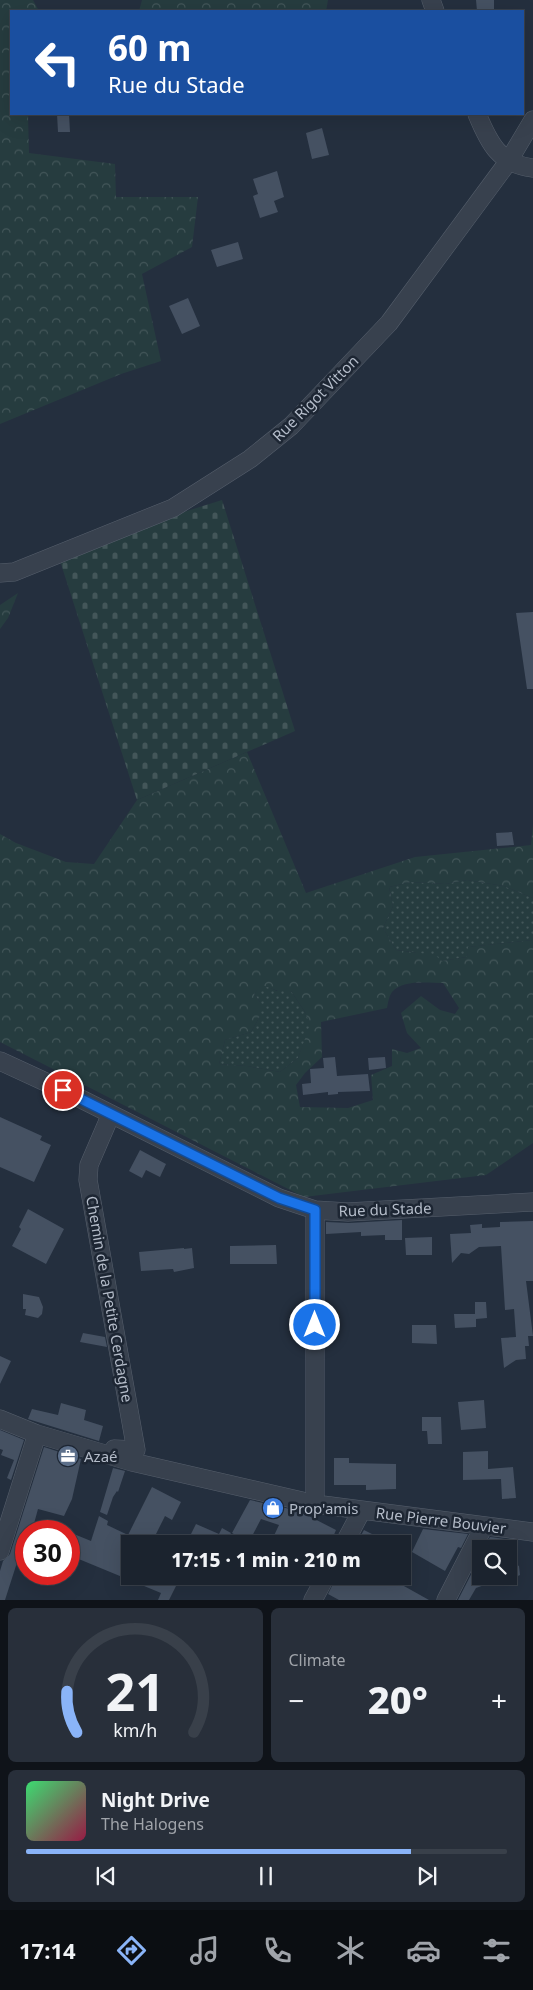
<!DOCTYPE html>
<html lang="en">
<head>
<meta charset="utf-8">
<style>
	body { margin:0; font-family:"Noto Sans",sans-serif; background:#282f3a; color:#f1f3f6; height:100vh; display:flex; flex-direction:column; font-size:19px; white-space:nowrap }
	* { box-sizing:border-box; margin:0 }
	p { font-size:16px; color:#a0a4aa }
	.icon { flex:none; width:28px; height:28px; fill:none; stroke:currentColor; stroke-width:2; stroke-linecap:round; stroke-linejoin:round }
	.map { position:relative; height:1600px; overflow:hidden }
	.sheet { display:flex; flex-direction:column; gap:8px; padding:8px; background:#0f1319; flex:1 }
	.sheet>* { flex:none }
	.top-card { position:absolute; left:10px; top:10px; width:514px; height:105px; border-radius:0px; box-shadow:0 5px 20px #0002,0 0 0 1px #39404a; background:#1a4fa0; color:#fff; overflow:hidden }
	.controls { position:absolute; left:472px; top:1540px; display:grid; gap:10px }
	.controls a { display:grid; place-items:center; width:45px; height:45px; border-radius:0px; background:#1b232e; box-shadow:0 5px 20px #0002,0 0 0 1px #39404a; font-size:25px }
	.speed { position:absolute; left:15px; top:1520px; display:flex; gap:10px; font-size:25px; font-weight:700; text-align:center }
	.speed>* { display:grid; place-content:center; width:65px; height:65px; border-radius:50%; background:#1b232e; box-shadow:0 5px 20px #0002,0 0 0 1px #39404a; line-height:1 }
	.speed .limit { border:8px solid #d22; background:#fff; color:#111 }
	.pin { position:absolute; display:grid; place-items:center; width:42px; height:42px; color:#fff; margin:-21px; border:2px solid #fff; border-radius:50%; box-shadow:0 1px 5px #0007 }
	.me { position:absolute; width:55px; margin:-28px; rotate:0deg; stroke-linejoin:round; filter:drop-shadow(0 0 4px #0008) }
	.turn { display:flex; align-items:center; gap:18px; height:105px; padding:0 15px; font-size:22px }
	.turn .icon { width:65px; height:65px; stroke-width:2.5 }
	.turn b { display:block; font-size:35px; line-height:42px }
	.big { font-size:38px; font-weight:800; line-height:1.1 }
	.sheet .card { flex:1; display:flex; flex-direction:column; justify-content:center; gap:8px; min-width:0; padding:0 18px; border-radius:8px; background:#282f3a }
	.sheet .dial { align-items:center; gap:0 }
	.dial svg { height:130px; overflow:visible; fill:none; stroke:#39404a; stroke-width:7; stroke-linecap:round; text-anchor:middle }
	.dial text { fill:#f1f3f6; stroke:none }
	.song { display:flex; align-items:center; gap:15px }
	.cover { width:60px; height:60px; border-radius:8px; background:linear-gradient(135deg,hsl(140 70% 55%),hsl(340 70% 35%)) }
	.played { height:5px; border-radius:2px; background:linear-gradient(90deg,#8ab4f8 80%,#39404a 80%) }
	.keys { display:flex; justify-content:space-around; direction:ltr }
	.heat { display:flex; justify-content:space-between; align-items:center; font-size:28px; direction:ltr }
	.sheet .tiles { flex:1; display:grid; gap:8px; grid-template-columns:1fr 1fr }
	.card:last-child { grid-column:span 2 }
	.trip { position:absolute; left:121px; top:1535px; width:290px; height:50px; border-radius:0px; background:#1b232e; box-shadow:0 5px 20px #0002,0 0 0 1px #39404a; font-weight:800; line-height:50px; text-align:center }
	.menu { display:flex; height:80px; justify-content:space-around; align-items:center; background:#0b0e12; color:#a0a4aa }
	.menu .icon { width:35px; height:35px }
	.menu .selected { color:#8ab4f8 }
	.menu b { font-size:22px; color:#f1f3f6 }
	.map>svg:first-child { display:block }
</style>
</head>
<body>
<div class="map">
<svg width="533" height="1600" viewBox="0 0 533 1600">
	<defs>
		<pattern id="grass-dots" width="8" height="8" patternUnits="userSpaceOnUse" patternTransform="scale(1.25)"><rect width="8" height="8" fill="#263c3f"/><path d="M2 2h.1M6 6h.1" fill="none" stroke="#435659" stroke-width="1.8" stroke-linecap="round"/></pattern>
		<pattern id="forest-crowns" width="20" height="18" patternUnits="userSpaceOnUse" patternTransform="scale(1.25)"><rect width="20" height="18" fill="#263c3f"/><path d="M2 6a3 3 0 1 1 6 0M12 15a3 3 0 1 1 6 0" fill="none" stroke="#435659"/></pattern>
		<pattern id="cemetery-stones" width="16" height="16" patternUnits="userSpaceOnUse" patternTransform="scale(1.25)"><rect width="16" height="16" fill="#263c3f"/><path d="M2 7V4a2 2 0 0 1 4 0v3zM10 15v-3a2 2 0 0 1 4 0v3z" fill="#435659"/></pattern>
	</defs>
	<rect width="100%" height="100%" fill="#242f3e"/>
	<path fill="url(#grass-dots)" d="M467 880 504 886 533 898V940L469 947 467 957 442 961 413 952 396 950 383 928 393 906 389 887 411 882 445 884Z
		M262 984 277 991H291L305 1012 311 1025 298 1058 280 1072 247 1066 219 1064 225 1040 251 1032 260 1016V1002L254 994Z"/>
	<path fill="url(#forest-crowns)" fill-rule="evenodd" d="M0 0H33L39 11H11V114H28L29 153 115 164 116 197H198L192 247 142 274 161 361 121 374 0 424Z
		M142 0H328L326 11H139Z
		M18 593 8 618 0 629V605Z
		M247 752 306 893 415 857 531 845 533 824V898L504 886 467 880 445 884 411 882 389 887 393 906 383 928 396 950 435 955 442 961 467 957 468 947 533 940V1143L486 1175 304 1197 0 1042V834L16 843 66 862 94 864 137 800ZM443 983 459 1008 455 1014 440 1010 421 996 401 1013 407 1033 421 1048 407 1053 392 1049V1066L371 1075 373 1100 348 1108 300 1107 296 1085 305 1073 322 1057 321 1022 387 1008C388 1003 389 996 392 992 403 979 428 983 443 983ZM262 985 278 991H291L305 1012 310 1025 298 1058 280 1072 247 1066 219 1064 225 1040 251 1032 260 1016V1002L254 994Z"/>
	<path fill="url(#cemetery-stones)" d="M222 500 295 731 137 800 60 561 155 521Z"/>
	<path fill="#455162" d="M476 0H494V11H477Z
		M57 114H69L70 132H58Z
		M322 128 329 155 312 159 306 133Z
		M277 171 284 197 274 201 278 212 260 218 253 196 258 194 253 179Z
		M238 242 243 259 217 267 211 250Z
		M188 298 200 326 182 334 169 306Z
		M533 612V689H527L516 613Z
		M512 832 514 845 497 846 496 833Z
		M335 1057 337 1076 368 1074 370 1091 338 1092V1094L328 1095V1092L303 1095 302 1084 311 1083 310 1069 324 1068 323 1058Z
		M385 1057 386 1068 369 1070 368 1058Z
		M0 1117 42 1136 40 1140 51 1145 34 1182 0 1167Z
		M140 1150 166 1164 160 1177 146 1170 142 1178 129 1171Z
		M28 1209 64 1229 46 1264 12 1246 21 1229 19 1227Z
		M402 1220V1240H385V1235L361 1236V1232L326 1234V1222L349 1223Z
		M533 1221V1281H526L533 1336H528L529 1346H525L526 1359 516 1360 504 1368 501 1338 516 1337 514 1309 505 1310 501 1246 479 1247 469 1254 461 1253 452 1263 450 1234 471 1233 470 1225 482 1224V1228L500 1227V1222Z
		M432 1237V1255H406L405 1238Z
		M276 1245 277 1264H230V1246Z
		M184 1248V1249L192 1248 194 1268 174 1272 173 1269 141 1271 139 1252Z
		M23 1294 39 1297 43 1307 42 1314 38 1318 25 1315 26 1309H23Z
		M475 1302H486L487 1318 476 1319V1327L455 1328 454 1314H475Z
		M412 1325H436L437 1344 412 1343Z
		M83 1333 105 1337 107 1347 80 1342Z
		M0 1356 11 1361 0 1384Z
		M484 1400 486 1428 461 1430 458 1402Z
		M61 1403 86 1410 84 1420 103 1426 99 1441 28 1419 32 1409 58 1415Z
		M422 1417H441L442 1444H428L427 1431H422Z
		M0 1430 24 1440 11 1480 7 1478 14 1460 1 1455 3 1450 0 1449Z
		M44 1447 81 1459 72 1499 64 1516 38 1509 32 1531H26V1548L22 1547 5 1600H0V1571L3 1561 10 1554Z
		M488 1451V1469L513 1467 516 1498 502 1499 501 1479 463 1480V1452Z
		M334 1458H349V1463L396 1464V1489L366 1490V1485H334Z
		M113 1468 125 1471 118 1492 117 1491 113 1497 107 1515 100 1512Z
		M152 1487 181 1502 172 1520 165 1516 151 1544H130V1576H181L169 1600H158L161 1593 69 1555V1532L91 1541 99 1516 108 1521 107 1525 128 1535Z
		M250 1500 299 1511 336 1530 330 1544H270L279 1525 261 1519 249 1542 232 1533Z
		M196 1524 219 1534 222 1528 231 1533 228 1538 239 1544H186Z
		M423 1529 468 1534 461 1548 458 1547 445 1571 412 1552Z
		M364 1530 392 1544H356Z
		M490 1537 505 1539 507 1544 504 1549H484Z
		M481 1555V1576H504V1578L476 1588 469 1600H458Z
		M509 1560 519 1566 520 1575 509 1580Z
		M337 1576H386L429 1600H339L328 1594Z"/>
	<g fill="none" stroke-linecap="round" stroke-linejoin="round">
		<g stroke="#565f6c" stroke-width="19">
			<path id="minor" d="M431 0 435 11
				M477 114C489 143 499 164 533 168
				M0 573 14 572 173 508 250 459 291 426 389 323 508 162 533 120
				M0 1061 63 1090 279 1198 315 1210 348 1212 533 1202
				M111 1114 89 1165 88 1180 136 1450 114 1449
				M0 1419 37 1434 132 1462 315 1504 533 1532
				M315 1504V1210
				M344 1544 362 1510
				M0 1551 37 1434
				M313 1600 326 1576
				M446 1600 484 1526"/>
		</g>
		<use href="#minor" stroke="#38414e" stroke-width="18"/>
	</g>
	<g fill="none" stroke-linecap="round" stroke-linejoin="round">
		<g stroke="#114b97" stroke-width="12">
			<path id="route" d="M63 1090 279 1198 315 1210V1325"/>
		</g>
		<use href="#route" stroke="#1a73e8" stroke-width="9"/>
	</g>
	<defs>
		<g id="office-disc" transform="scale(1.125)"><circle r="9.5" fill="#5c6f8a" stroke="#1d2633"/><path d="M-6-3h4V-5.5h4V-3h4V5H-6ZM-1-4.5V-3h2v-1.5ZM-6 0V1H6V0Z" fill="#fff"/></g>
		<g id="shop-disc" transform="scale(1.125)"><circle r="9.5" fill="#3f7fe0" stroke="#1d2633"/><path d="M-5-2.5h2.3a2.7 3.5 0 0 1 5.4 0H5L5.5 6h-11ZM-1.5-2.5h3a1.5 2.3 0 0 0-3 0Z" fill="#fff"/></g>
	</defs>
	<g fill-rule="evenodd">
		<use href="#office-disc" x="68" y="1456"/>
		<use href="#shop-disc" x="273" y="1508"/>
	</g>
	<g text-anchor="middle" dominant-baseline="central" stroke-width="5" stroke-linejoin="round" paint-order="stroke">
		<g font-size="15" fill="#b4bcc9" stroke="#1d2633">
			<text transform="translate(315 398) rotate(-45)">Rue Rigot Vitton</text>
			<text transform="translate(385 1209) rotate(-2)">Rue du Stade</text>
			<text transform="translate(110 1299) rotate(80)">Chemin de la Petite Cerdagne</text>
			<text transform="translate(441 1520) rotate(7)">Rue Pierre Bouvier</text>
		</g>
		<g font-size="15" fill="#b4bcc9" stroke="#1d2633" text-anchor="start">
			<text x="84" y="1456">Azaé</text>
			<text x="289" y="1508">Prop'amis</text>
		</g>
	</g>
</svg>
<div class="controls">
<a><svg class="icon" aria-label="search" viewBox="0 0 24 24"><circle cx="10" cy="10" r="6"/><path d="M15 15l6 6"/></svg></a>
</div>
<div class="speed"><div class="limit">30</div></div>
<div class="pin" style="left:63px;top:1090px;background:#d93025"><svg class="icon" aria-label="arrive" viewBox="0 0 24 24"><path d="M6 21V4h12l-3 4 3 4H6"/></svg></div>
<svg class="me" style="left:315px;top:1325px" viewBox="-20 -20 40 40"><circle r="17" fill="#1a73e8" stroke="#fff" stroke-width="3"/><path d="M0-11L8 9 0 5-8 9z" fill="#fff"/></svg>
<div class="trip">17:15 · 1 min · 210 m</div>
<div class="top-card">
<div class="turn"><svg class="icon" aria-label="left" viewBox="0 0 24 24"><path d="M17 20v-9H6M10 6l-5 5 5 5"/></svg><div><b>60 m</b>Rue du Stade</div></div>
</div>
</div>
<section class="sheet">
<div class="tiles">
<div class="card dial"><svg viewBox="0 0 100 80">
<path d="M14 69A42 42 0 1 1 86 69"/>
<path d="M14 69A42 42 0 0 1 8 44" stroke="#8ab4f8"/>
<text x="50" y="56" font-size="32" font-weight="700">21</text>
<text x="50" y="72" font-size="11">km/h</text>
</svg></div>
<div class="card"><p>Climate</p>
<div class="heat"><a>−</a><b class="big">20°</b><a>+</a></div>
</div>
<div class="card">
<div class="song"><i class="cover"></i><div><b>Night Drive</b><p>The Halogens</p></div></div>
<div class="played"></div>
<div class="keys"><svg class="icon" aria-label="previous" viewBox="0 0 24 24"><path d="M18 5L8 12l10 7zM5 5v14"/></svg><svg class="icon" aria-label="pause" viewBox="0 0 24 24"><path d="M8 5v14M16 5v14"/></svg><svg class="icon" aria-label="next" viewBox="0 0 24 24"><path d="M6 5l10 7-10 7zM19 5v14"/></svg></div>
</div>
</div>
</section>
<nav class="menu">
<b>17:14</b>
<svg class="icon selected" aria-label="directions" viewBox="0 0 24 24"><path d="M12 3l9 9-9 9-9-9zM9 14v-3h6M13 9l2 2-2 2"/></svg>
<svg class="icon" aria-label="music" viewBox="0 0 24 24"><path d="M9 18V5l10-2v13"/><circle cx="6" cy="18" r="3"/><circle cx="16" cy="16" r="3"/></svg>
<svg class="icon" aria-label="phone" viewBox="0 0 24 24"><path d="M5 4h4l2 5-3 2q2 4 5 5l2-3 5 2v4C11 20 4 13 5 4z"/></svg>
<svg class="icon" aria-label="climate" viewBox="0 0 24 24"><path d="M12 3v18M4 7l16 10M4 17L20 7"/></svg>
<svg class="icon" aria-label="car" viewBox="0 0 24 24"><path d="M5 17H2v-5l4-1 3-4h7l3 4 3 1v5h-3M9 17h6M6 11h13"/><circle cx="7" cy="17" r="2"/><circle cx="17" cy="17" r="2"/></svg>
<svg class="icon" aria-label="filters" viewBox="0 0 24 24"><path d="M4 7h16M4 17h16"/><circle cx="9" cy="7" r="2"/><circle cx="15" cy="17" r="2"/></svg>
</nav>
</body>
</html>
